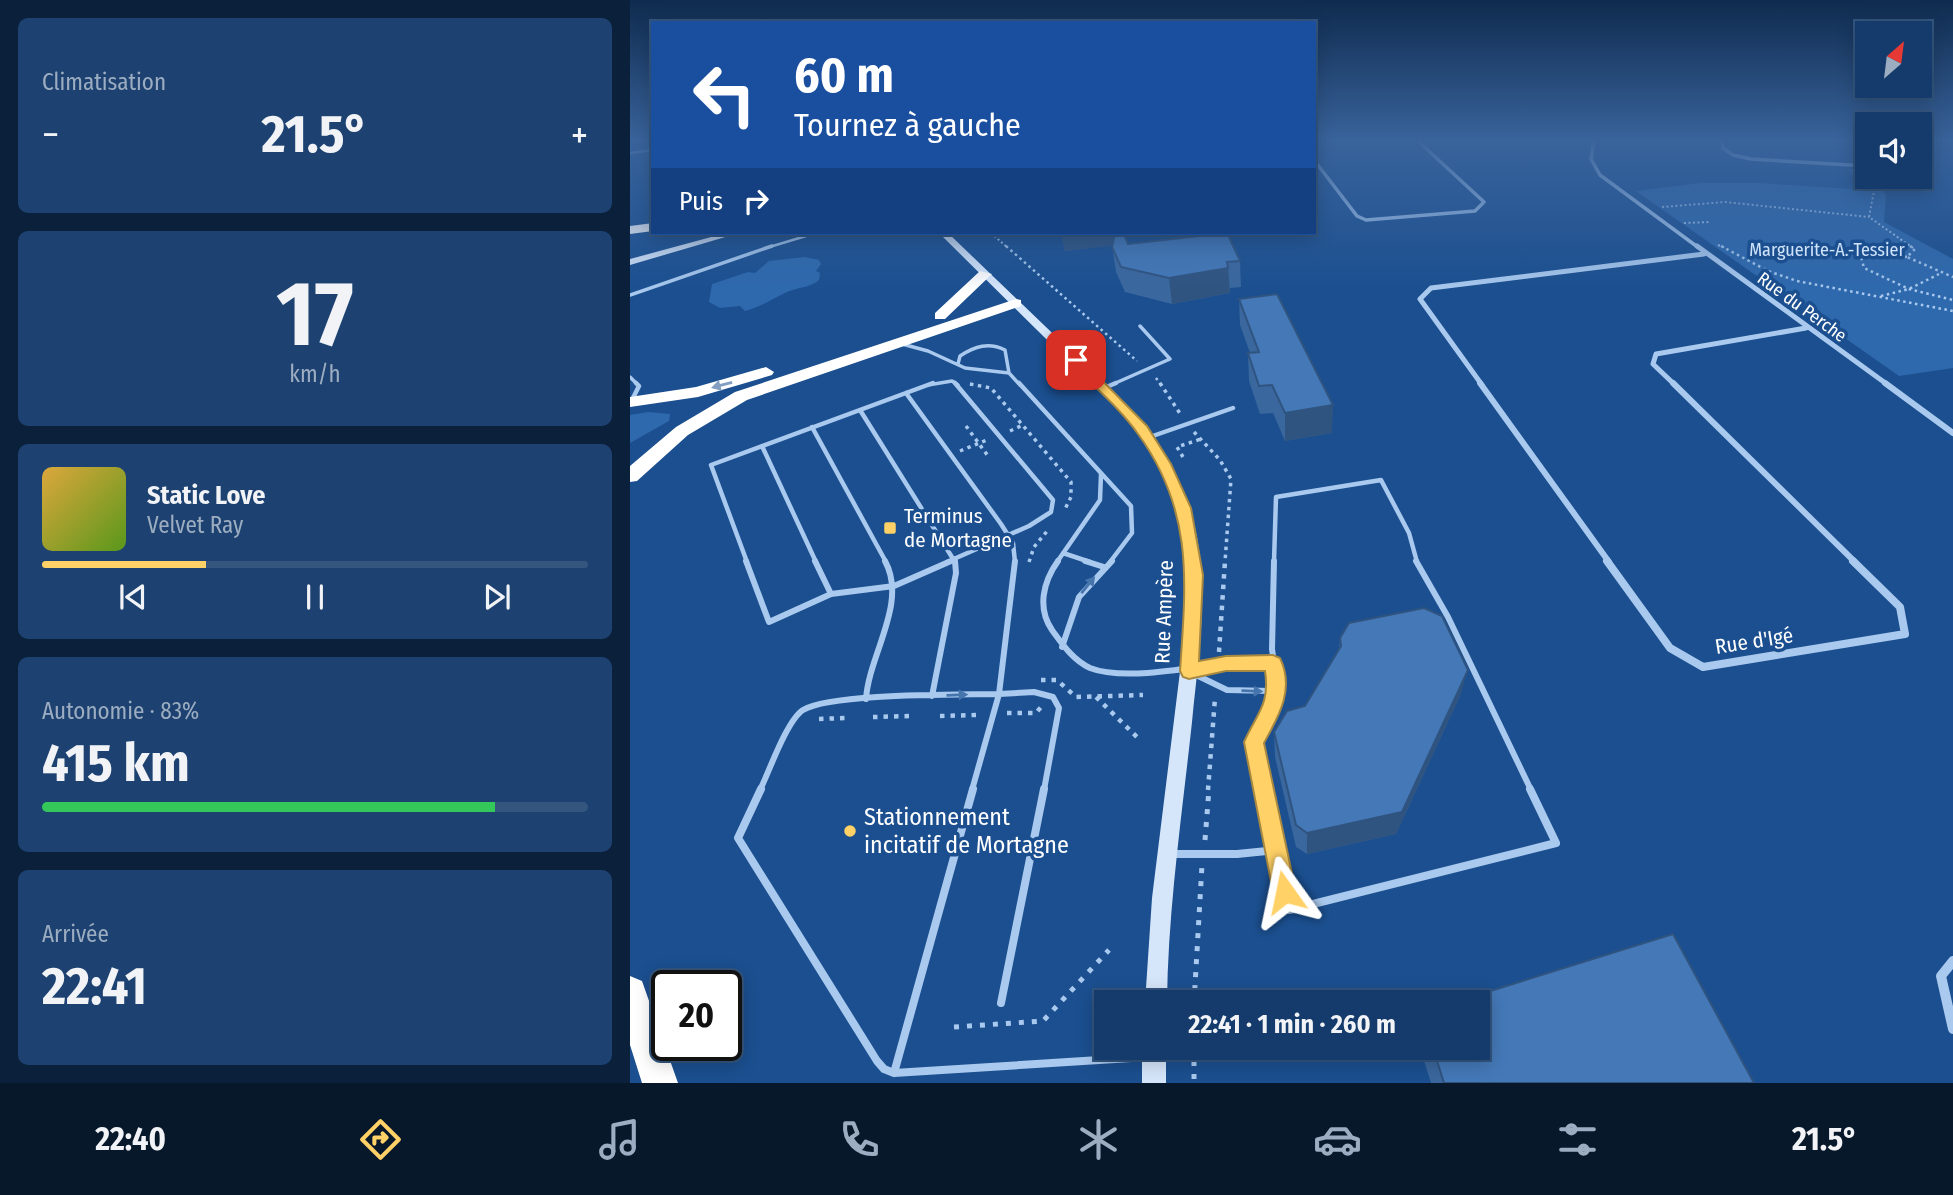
<!DOCTYPE html>
<html lang="fr">
<head>
<meta charset="utf-8">
<style>
	body { margin:0; font-family:"Fira Sans Condensed",sans-serif; background:#1d4271; color:#f1f3f6; height:100vh; display:flex; flex-direction:column; font-size:26px; white-space:nowrap }
	* { box-sizing:border-box; margin:0 }
	p { font-size:23px; color:#9dadc1 }
	.icon { flex:none; width:38px; height:38px; fill:none; stroke:currentColor; stroke-width:2; stroke-linecap:round; stroke-linejoin:round }
	.map { position:relative; flex:1; overflow:hidden }
	.sheet { display:flex; flex-direction:column; gap:18px; padding:18px; background:#0b203b; width:630px }
	.sheet>* { flex:none }
	.hud { position:absolute; left:21px; top:21px; width:665px; height:214px; border-radius:0px; box-shadow:0 4px 18px #0003,0 0 0 2px #33557e; background:#1a4fa0; color:#fff; overflow:hidden }
	.needle { width:46px; rotate:28deg }
	.buttons { position:absolute; left:1225px; top:21px; display:grid; gap:14px }
	.buttons a { display:grid; place-items:center; width:77px; height:77px; border-radius:0px; background:#143b6b; box-shadow:0 4px 18px #0003,0 0 0 2px #33557e; font-size:35px }
	.speed { position:absolute; left:21px; top:970px; display:flex; gap:14px; font-size:35px; font-weight:700; text-align:center }
	.speed>* { display:grid; place-content:center; width:91px; height:91px; border-radius:50%; background:#143b6b; box-shadow:0 4px 18px #0003,0 0 0 2px #33557e; line-height:1 }
	.speed .limit { border:4px solid #111; border-radius:10px; background:#fff; color:#111 }
	.pin { position:absolute; display:grid; place-items:center; width:60px; height:60px; color:#fff; margin:-30px; border-radius:14px; box-shadow:0 4px 10px #0006 }
	.me { position:absolute; width:77px; margin:-38px; rotate:348deg; stroke-linejoin:round; filter:drop-shadow(0 0 5px #0008) }
	.turn { display:flex; align-items:center; gap:24px; height:147px; padding:0 28px; font-size:32px }
	.turn .icon { width:91px; height:91px; stroke-width:2.5 }
	.turn b { display:block; font-size:49px; line-height:60px }
	.then { display:flex; align-items:center; height:66px; padding:0 28px; background:#0003; gap:14px; font-size:26px }
	.big { font-size:52px; font-weight:700; line-height:1.1 }
	.sheet .widget { flex:1; display:flex; flex-direction:column; justify-content:center; gap:10px; min-width:0; padding:0 24px; border-radius:10px; background:#1d4271 }
	.sheet .dial { align-items:center; gap:0 }
	.dial b { font-size:91px; line-height:1 }
	.song { display:flex; align-items:center; gap:21px }
	.cover { width:84px; height:84px; border-radius:10px; background:linear-gradient(135deg,hsl(40 70% 55%),hsl(90 70% 35%)) }
	.played { height:7px; border-radius:4px; background:linear-gradient(90deg,#ffd166 30%,#33557e 30%) }
	.keys { display:flex; justify-content:space-around; direction:ltr }
	.heat { display:flex; justify-content:space-between; align-items:center; font-size:38px; direction:ltr }
	.charge { height:10px; border-radius:5px; background:linear-gradient(90deg,#34c759 83%,#33557e 0) }
	.trip { position:absolute; left:464px; top:990px; width:396px; height:70px; border-radius:0px; background:#143b6b; box-shadow:0 4px 18px #0003,0 0 0 2px #33557e; font-weight:700; line-height:70px; text-align:center }
	.menu { display:flex; height:112px; justify-content:space-around; align-items:center; background:#08182b; color:#9dadc1 }
	.menu .icon { width:49px; height:49px }
	.menu .active { color:#ffd166 }
	.menu b { font-size:32px; color:#f1f3f6 }
	main { display:flex; flex:1; min-height:0 }
	.map>svg:first-child { display:block }
</style>
</head>
<body>
<main>
<section class="sheet">
<div class="widget"><p>Climatisation</p>
<div class="heat"><a>−</a><b class="big">21.5°</b><a>+</a></div>
</div>
<div class="widget dial"><b>17</b><p>km/h</p></div>
<div class="widget">
<div class="song"><i class="cover"></i><div><b>Static Love</b><p>Velvet Ray</p></div></div>
<div class="played"></div>
<div class="keys"><svg class="icon" aria-label="previous" viewBox="0 0 24 24"><path d="M18 5L8 12l10 7zM5 5v14"/></svg><svg class="icon" aria-label="pause" viewBox="0 0 24 24"><path d="M8 5v14M16 5v14"/></svg><svg class="icon" aria-label="next" viewBox="0 0 24 24"><path d="M6 5l10 7-10 7zM19 5v14"/></svg></div>
</div>
<div class="widget"><p>Autonomie · 83%</p><b class="big">415 km</b><div class="charge"></div></div>
<div class="widget"><p>Arrivée</p><b class="big">22:41</b></div>
</section>
<div class="map">
<svg width="1323" height="1083" viewBox="0 0 1323 1083">
	<rect width="100%" height="100%" fill="#1b4f8f"/>
	<path fill="#2e69ad" d="M1217 169H1223L1256 194 1254 222 1323 259V368L1269 376 1006 191 1071 183H1131L1235 190Z
		M174 257 189 260 191 264 186 271 190 273 189 280C180 288 168 287 157 292 142 299 131 307 115 311L110 306 90 308 79 302 82 284 118 272 125 273 139 261Z
		M18 412 40 414 39 421 0 443V415Z"/>
	<g fill="none" stroke-linecap="round" stroke-linejoin="round">
		<path stroke="#a9c9ee" stroke-width="2" stroke-dasharray="2 2.5" stroke-linecap="butt" d="M1229 177 1244 191 1239 217 1283 248
			M1032 207 1095 202 1239 217
			M1054 223 1080 222
			M361 233 378 248
			M118 236 130 233
			M1088 245 1096 248"/>
		<path stroke="#a9c9ee" stroke-width="2.5" stroke-dasharray="2.5 3.5" stroke-linecap="butt" d="M376 246 507 361
			M1091 246 1138 271 1167 281 1323 311
			M1280 246 1285 249 1277 257 1323 277
			M1277 257 1249 252 1231 257 1234 268 1279 289 1323 300
			M1251 296 1279 289 1309 274
			M526 378 531 385
			M340 384 346 385"/>
		<path stroke="#a9c9ee" stroke-width="3.5" stroke-dasharray="3.5 4.5" stroke-linecap="butt" d="M530 383 551 415
			M340 384 361 388 441 482V497L434 511
			M336 426 358 456
			M380 431 393 425
			M564 432 590 460 601 479 595 562
			M330 451 357 440
			M553 457 547 447 571 439
			M399 562 404 547 418 530"/>
		<path stroke="#a9c9ee" stroke-width="4.5" stroke-dasharray="4.5 6" stroke-linecap="butt" d="M589 652 595 561
			M411 680H427L446 697 513 695
			M466 697 510 740
			M377 713H406L411 707
			M310 716 346 715
			M243 717 282 716
			M189 719 215 718
			M578 790 585 698"/>
		<path stroke="#a9c9ee" stroke-width="5" stroke-dasharray="5 8" stroke-linecap="butt" d="M575 840 579 789
			M564 1003 572 865
			M324 1027 413 1021 479 950
			M564 1048V1083
			M543 1055 564 1054"/>
		<path stroke="#a9c9ee" stroke-width="2.5" d="M0 153 23 150
			M136 248 186 233"/>
		<path stroke="#a9c9ee" stroke-width="3.5" d="M0 295 142 246
			M272 344 298 351 335 368 379 373
			M328 364 330 356C345 346 359 342 375 350L379 373 390 385
			M0 377 8 385
			M298 385 322 381 328 385
			M481 385 540 359 510 326"/>
		<path stroke="#a9c9ee" stroke-width="4.5" d="M389 383 501 506 502 533 480 562
			M474 388 486 383
			M276 393 371 524 383 543 385 562
			M2 400 9 386 6 383
			M230 410 325 562
			M182 427 256 562
			M517 438 603 408
			M132 446 186 562
			M433 553 460 562
			M117 562 81 465 303 383
			M317 562 399 526 421 512 423 500 325 383
			M427 562 470 500 471 474
			M644 562 646 497 751 480 779 533 787 562"/>
		<path stroke="#a9c9ee" stroke-width="6" d="M116 561 139 622 201 594 264 586 321 561
			M185 561 201 594
			M428 561C413 582 407 608 422 630 433 645 443 660 460 668 493 681 560 668 594 663 610 661 627 663 643 663
			M455 561 474 567
			M786 561 818 617 901 790
			M432 647 449 597 482 561
			M562 673 597 690 648 691
			M369 694 385 561
			M369 694 404 692 423 697 429 708 414 790
			M302 696 326 573 325 561
			M236 699C239 654 278 603 255 561
			M130 790C139 772 157 720 173 710 201 693 329 695 369 694
			M342 790 369 694
			M634 790 624 742 644 706 648 691 642 649 644 561"/>
		<path stroke="#a9c9ee" stroke-width="8" d="M131 789 108 838 247 1061 254 1069 264 1073 343 789
			M634 789 659 910 926 843 900 789
			M541 854H607L646 850
			M371 1003 414 789
			M264 1073 517 1057"/>
		<path stroke="#a9c9ee" stroke-width="3.5" d="M964 140 961 159 970 175 1069 248
			M1092 140 1093 148 1103 155 1121 159 1237 166
			M1290 152 1302 160 1290 165
			M684 160 727 216 736 220 845 211 854 202 787 140"/>
		<path stroke="#a9c9ee" stroke-width="5" d="M1067 246 1258 385
			M852 385 790 299 801 288 1074 254
			M1045 385 1023 364 1026 354 1176 328"/>
		<path stroke="#a9c9ee" stroke-width="6" d="M850 383 979 562
			M1043 383 1225 562
			M1255 383 1323 433"/>
		<path stroke="#a9c9ee" stroke-width="8" d="M977 561 1040 648 1073 667 1275 634 1270 607 1223 561"/>
		<path stroke="#a9c9ee" stroke-width="10" d="M1323 961 1311 976 1323 1029"/>
		<path fill="#d6e6fa" fill-rule="evenodd" d="M96 233H109L0 265V259Z
			M309 233H318L491 399C519 430 545 465 559 506 582 576 569 650 562 722 552 815 538 909 537 1003H515L522 898 556 623 557 573 550 523 532 473 516 445 495 417Z
			M512 1048H536V1083H512Z"/>
		<path fill="#fff" fill-rule="evenodd" d="M23 223V231L0 234V226Z
			M350 271 362 274 315 319H305V313Z
			M386 299 391 300V306L117 400 58 435 7 481 0 482V466L46 427 105 392Z
			M136 367 144 372 142 375 68 397 0 407V397L66 387Z
			M0 976 12 981 48 1083H12L0 1045Z"/>
	</g>
	<path fill="#3a679d" d="M431 233H511L494 234 498 244 610 261 611 287 600 288V293L542 304 495 292 486 272 482 245 435 251Z
		M609 299 702 433 655 441 643 413 630 414 619 381 618 353H620L610 325Z
		M710 638 830 696 766 834 677 854 666 847 645 757 644 732 675 706 709 650Z
		M790 1048H847L1124 1083H801Z"/>
	<path fill="#305480" d="M0 140H23L0 145Z
		M431 233H511L491 235 493 244 435 251Z
		M598 268 600 293 542 304 539 278Z
		M703 405 702 433 655 441V413Z
		M838 670 830 696 766 834 677 854V833Z"/>
	<path fill="#4478b7" stroke="#305480" stroke-width="2" d="M485 233H493L498 244 597 233 610 261 597 262 598 268 539 278 491 267 482 247Z
		M647 294 703 405 655 413 642 385 629 386 618 353 629 352 609 299Z
		M794 608 812 616 838 670 772 812 677 833 666 825 644 732 657 711 675 706 711 646 710 638 719 623Z
		M1043 934 1124 1083H814L803 1048H847V1003H822Z"/>
	<defs><path id="oneway-solid" d="M-6-.8H1V-3.2L6.5 0L1 3.2V.8H-6Z" transform="scale(1.75)"/></defs>
	<use fill="#829ec1" href="#oneway-solid" transform="translate(92 385) rotate(165)"/>
	<g fill="#4674ac">
		<use href="#oneway-solid" transform="translate(458 585) rotate(-51)"/>
		<use href="#oneway-solid" transform="translate(622 691) rotate(2)"/>
		<use href="#oneway-solid" transform="translate(327 695) rotate(-2)"/>
	</g>
	<linearGradient id="sky" x2="0" y2="1"><stop stop-color="#0f2b4f"/><stop offset="0.48" stop-color="#39639b"/><stop offset="1" stop-color="#39639b" stop-opacity="0"/></linearGradient>
	<rect width="1323" height="291" fill="url(#sky)"/>
	<path fill="#ffd166" stroke="#a68842" stroke-width="2" d="M441 358H450L517 426 541 464 561 508 573 575 569 661 596 656 643 655 650 658C665 689 649 716 634 743L666 892 663 900 655 904 646 900 643 892 614 742C627 713 640 705 635 671H596L559 679 553 677 550 671C556 582 564 511 508 434 490 408 463 386 441 363Z"/>
	<g fill="#ffd166" stroke="#1b4f8f" stroke-width="2.5">
		<rect x="253" y="521" width="14" height="14" rx="3.5"/>
		<circle cx="220" cy="831" r="7"/>
	</g>
	<g text-anchor="middle" dominant-baseline="central" stroke-width="7" stroke-linejoin="round" paint-order="stroke">
		<g font-size="18" fill="#cfe3fa" stroke="#1b4f8f">
			<text x="1197" y="250">Marguerite-A.-Tessier</text>
		</g>
		<g font-size="18" fill="#fff" stroke="#1b4f8f">
			<text transform="translate(1172 307) rotate(36)">Rue du Perche</text>
		</g>
		<g font-size="21" fill="#fff" stroke="#1b4f8f" text-anchor="start">
			<text x="274" y="516">Terminus<tspan x="274" dy="24">de Mortagne</tspan></text>
		</g>
		<g font-size="21" fill="#fff" stroke="#1b4f8f">
			<text transform="translate(534 612) rotate(-88)">Rue Ampère</text>
			<text transform="translate(1124 641) rotate(-9)">Rue d'Igé</text>
		</g>
		<g font-size="24" fill="#fff" stroke="#1b4f8f" text-anchor="start">
			<text x="234" y="817">Stationnement<tspan x="234" dy="28">incitatif de Mortagne</tspan></text>
		</g>
	</g>
</svg>
<div class="buttons">
<a><svg class="needle" viewBox="-14 -14 28 28"><path d="M0-13l5 13h-10z" fill="#e53935"/><path d="M0 13l5-13h-10z" fill="#9dadc1"/></svg></a>
<a><svg class="icon" aria-label="sound" viewBox="0 0 24 24"><path d="M4 9h4l5-4v14l-5-4H4zM17 9q2 3 0 6"/></svg></a>
</div>
<div class="speed"><div class="limit">20</div></div>
<div class="pin" style="left:446px;top:360px;background:#d93025"><svg class="icon" aria-label="arrive" viewBox="0 0 24 24"><path d="M6 21V4h12l-3 4 3 4H6"/></svg></div>
<svg class="me" style="left:655px;top:892px" viewBox="-20 -20 40 40"><path d="M0-17L14 15 0 8-14 15z" fill="#ffd166" stroke="#fff" stroke-width="4"/></svg>
<div class="trip">22:41 · 1 min · 260 m</div>
<div class="hud">
<div class="turn"><svg class="icon" aria-label="left" viewBox="0 0 24 24"><path d="M17 20v-9H6M10 6l-5 5 5 5"/></svg><div><b>60 m</b>Tournez à gauche</div></div>
<div class="then">Puis<svg class="icon" aria-label="right" viewBox="0 0 24 24"><path d="M7 20v-9h11M14 6l5 5-5 5"/></svg></div>
</div>
</div>
</main>
<nav class="menu">
<b>22:40</b>
<svg class="icon active" aria-label="directions" viewBox="0 0 24 24"><path d="M12 3l9 9-9 9-9-9zM9 14v-3h6M13 9l2 2-2 2"/></svg>
<svg class="icon" aria-label="music" viewBox="0 0 24 24"><path d="M9 18V5l10-2v13"/><circle cx="6" cy="18" r="3"/><circle cx="16" cy="16" r="3"/></svg>
<svg class="icon" aria-label="phone" viewBox="0 0 24 24"><path d="M5 4h4l2 5-3 2q2 4 5 5l2-3 5 2v4C11 20 4 13 5 4z"/></svg>
<svg class="icon" aria-label="climate" viewBox="0 0 24 24"><path d="M12 3v18M4 7l16 10M4 17L20 7"/></svg>
<svg class="icon" aria-label="car" viewBox="0 0 24 24"><path d="M5 17H2v-5l4-1 3-4h7l3 4 3 1v5h-3M9 17h6M6 11h13"/><circle cx="7" cy="17" r="2"/><circle cx="17" cy="17" r="2"/></svg>
<svg class="icon" aria-label="filters" viewBox="0 0 24 24"><path d="M4 7h16M4 17h16"/><circle cx="9" cy="7" r="2"/><circle cx="15" cy="17" r="2"/></svg>
<b>21.5°</b>
</nav>
</body>
</html>
